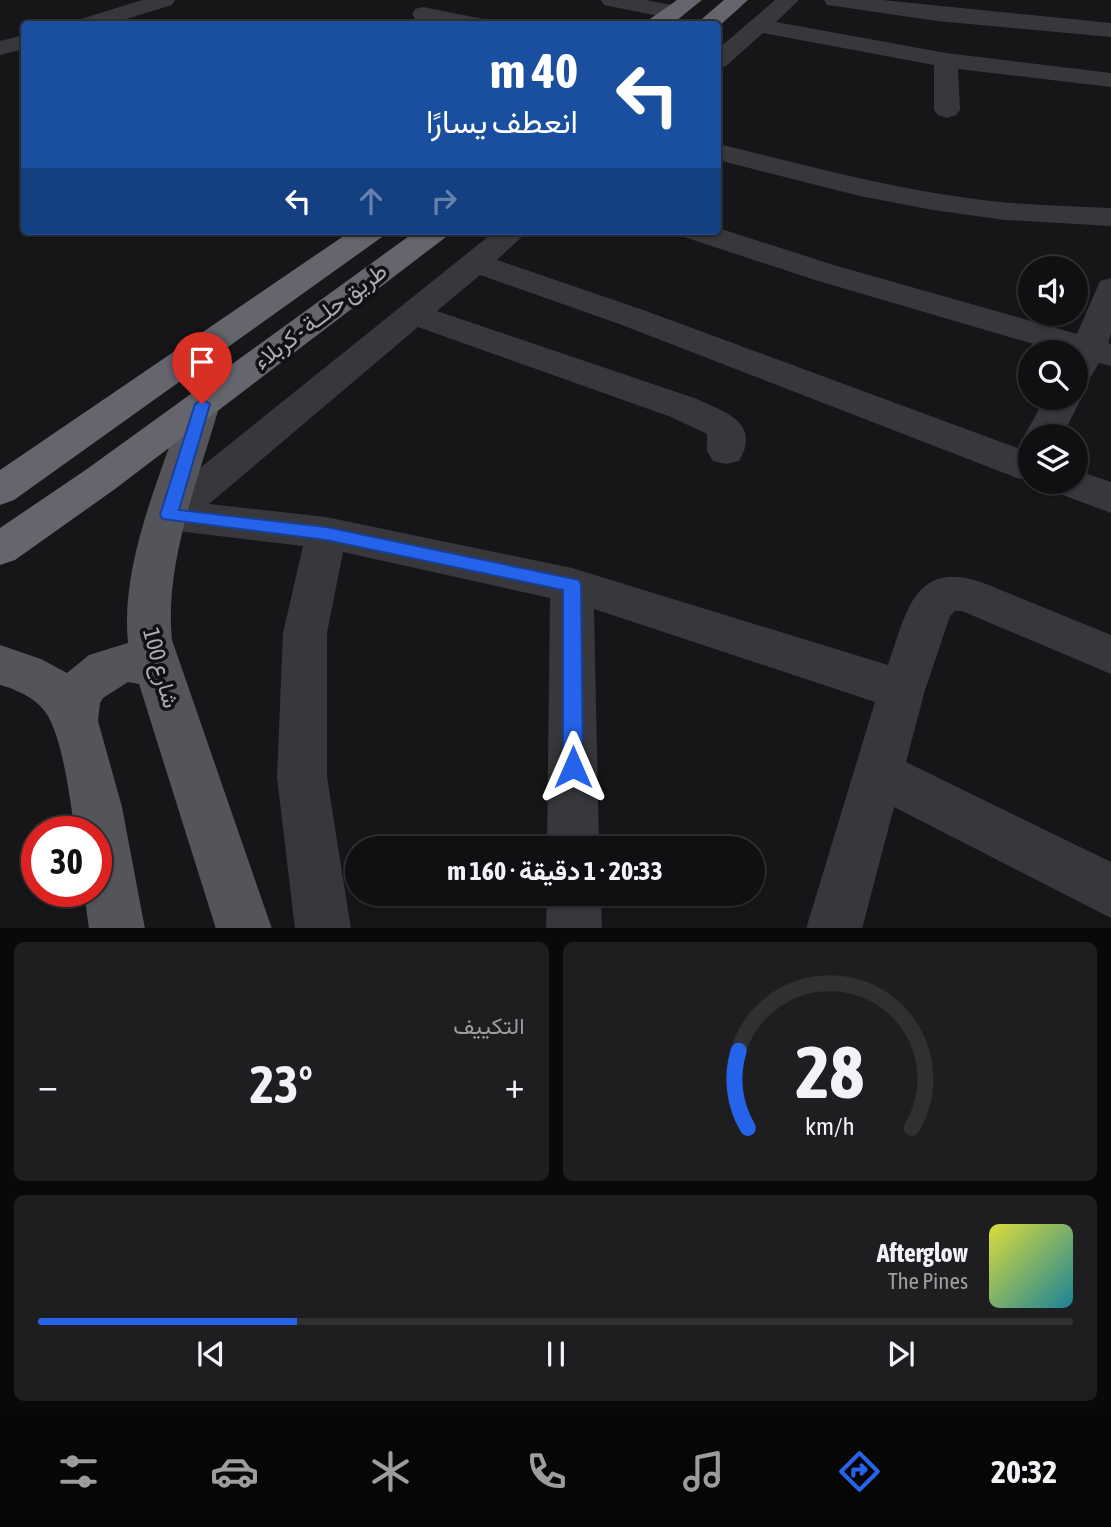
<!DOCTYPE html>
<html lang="ar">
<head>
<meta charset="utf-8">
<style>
	body { margin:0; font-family:"Asap Condensed",Vazirmatn,sans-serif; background:#1e1e20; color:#f1f3f6; direction:rtl; height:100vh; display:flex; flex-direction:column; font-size:26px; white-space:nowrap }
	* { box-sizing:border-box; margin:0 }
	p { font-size:23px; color:#9c9d9f }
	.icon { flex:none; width:38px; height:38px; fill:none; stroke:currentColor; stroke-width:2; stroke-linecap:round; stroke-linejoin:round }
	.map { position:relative; height:928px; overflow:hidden; direction:ltr }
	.details { display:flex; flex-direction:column; gap:14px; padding:14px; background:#09090a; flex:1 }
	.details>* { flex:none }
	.guide { position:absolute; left:21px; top:21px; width:700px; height:214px; border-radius:7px; box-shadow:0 2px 5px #0004,0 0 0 2px #303032; direction:rtl; background:#1a4fa0; color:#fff; overflow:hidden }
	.tools { position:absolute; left:1018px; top:256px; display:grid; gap:14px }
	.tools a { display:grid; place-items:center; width:70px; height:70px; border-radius:50%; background:#101012; box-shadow:0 2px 5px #0004,0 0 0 2px #303032; font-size:35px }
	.speed { position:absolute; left:21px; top:816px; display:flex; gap:14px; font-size:35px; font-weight:700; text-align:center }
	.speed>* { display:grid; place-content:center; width:91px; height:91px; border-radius:50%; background:#101012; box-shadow:0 2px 5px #0004,0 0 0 2px #303032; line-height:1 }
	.speed .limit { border:10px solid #d22; background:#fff; color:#111 }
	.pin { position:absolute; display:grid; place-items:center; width:60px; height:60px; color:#fff; margin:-72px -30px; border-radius:50% 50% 50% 0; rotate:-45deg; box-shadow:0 0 7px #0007 }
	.pin .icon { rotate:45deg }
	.me { position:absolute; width:77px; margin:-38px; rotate:0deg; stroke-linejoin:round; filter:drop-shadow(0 0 5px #0008) }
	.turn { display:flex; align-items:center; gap:24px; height:147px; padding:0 28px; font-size:32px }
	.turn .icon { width:91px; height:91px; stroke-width:2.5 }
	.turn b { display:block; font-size:49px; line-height:60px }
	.lanes { display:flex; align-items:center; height:66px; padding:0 28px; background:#0003; justify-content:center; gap:35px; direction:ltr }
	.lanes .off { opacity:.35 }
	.big { font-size:52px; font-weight:700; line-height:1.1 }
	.details .tile { flex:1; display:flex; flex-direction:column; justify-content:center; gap:10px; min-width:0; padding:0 24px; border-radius:10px; background:#1e1e20 }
	.details .dial { align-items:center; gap:0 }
	.dial svg { height:182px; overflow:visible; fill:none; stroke:#303032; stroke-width:7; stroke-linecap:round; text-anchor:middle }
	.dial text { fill:#f1f3f6; stroke:none }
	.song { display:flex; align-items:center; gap:21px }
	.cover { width:84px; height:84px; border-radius:10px; background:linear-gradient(135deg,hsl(60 70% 55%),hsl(190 70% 35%)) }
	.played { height:7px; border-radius:4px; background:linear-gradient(90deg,#2563eb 25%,#303032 25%) }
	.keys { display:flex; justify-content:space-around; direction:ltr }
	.heat { display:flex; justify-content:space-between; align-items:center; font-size:38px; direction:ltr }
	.details .tiles { flex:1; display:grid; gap:14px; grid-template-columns:1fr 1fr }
	.tile:last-child { grid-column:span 2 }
	.trip { position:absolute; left:345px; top:836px; width:420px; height:70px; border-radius:35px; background:#101012; box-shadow:0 2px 5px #0004,0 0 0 2px #303032; font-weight:700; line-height:70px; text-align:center; direction:rtl }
	.menu { display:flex; height:112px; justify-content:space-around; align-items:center; background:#060607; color:#9c9d9f }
	.menu .icon { width:49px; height:49px }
	.menu .selected { color:#2563eb }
	.menu b { font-size:32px; color:#f1f3f6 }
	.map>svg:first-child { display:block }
</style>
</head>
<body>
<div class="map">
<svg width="1111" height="929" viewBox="0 0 1111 929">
	<rect width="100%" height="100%" fill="#161618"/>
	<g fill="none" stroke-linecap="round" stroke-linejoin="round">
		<path fill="#38383c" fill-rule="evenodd" d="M142 0H175L172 5 110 24H78L81 19Z
			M601 0H646L682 7 685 12 682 17 674 19 604 5Z
			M775 0H799L776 22 946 53 1111 73V87L958 69 960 110 956 115 947 118 938 115 934 110V65L763 33 726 66 718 68V49Z
			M824 0H882L1111 23V37L937 21 835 6 827 5Z
			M423 7 483 19 486 24H443L415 19 412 14 415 9Z
			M24 35V49L0 55V41Z
			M718 144C801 164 883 187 968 198 1015 205 1063 206 1111 208V226L1005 220 933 210 860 196 718 160Z
			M718 228 837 266 1077 334 1100 281 1111 278V334L1108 343 1111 344V366L1099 363 1088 381 1076 384V352H1061L815 280 684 237 680 231H718Z
			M495 231H528L497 260 646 311 1031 453V481H1033L1017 478 622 325 480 275 437 311 697 399C724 412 762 422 739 461L726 464 713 461 707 451V434L671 417 418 327 209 504 326 517 572 568 888 665C906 615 913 559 981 582L1111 635V674L962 611H955L950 616 925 690 906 762 1111 862V918L894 807 862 929H806L875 702 594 609 599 849H547L550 598 343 552 327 633V777L351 929H295L277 777 283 633 303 546 169 530 155 526 149 515 155 504Z
			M1076 388 1082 397 1062 436H1031L1030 445 1024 436 1046 397H1076Z
			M1076 470 1111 482V513L1052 491 1047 481H1076Z
			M547 894H601L602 929H546Z"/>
		<path fill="#54555b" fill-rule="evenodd" d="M202 392 215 395 220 404C199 478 164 563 172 640L272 929H216L139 684 128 682 103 698 100 703 98 721 122 807 145 929H89L84 891H96V831H75C70 801 63 738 46 713 37 699 16 689 0 685V645L41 659 67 673 89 655 128 643C120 564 160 478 184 404L189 395Z"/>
		<path fill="#64656d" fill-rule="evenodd" d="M677 0H702L672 24H647L650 19Z
			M724 0H748L718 27V24H696Z
			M351 231H386L382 237 14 500 0 505V470Z
			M416 231H450L446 237 115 489 15 560 0 565V528L87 469Z"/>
	</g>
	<path fill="#2563eb" stroke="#184099" stroke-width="2" d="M202 399 210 404 179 510 326 527 579 580 581 585 583 767 580 774 573 777 566 774 563 767V590L326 540 163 519 160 515 195 404Z"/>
	<g text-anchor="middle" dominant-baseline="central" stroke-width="7" stroke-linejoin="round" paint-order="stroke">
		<g font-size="23" fill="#aaacb6" stroke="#111113">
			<text transform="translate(320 316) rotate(-37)">طريق حلــة - كربلاء</text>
			<text transform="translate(161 668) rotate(75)">شارع 100</text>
		</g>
	</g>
</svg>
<div class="tools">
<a><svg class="icon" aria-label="sound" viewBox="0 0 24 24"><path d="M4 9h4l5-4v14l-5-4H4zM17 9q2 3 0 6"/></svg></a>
<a><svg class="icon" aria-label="search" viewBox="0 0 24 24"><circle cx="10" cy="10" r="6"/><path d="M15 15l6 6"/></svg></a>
<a><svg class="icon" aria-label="layers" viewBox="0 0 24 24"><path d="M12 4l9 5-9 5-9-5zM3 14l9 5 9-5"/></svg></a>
</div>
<div class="speed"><div class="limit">30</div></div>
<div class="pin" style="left:202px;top:404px;background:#d93025"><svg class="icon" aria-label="arrive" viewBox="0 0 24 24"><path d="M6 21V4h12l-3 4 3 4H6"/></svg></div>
<svg class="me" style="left:573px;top:767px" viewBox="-20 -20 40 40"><path d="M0-17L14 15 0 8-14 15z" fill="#2563eb" stroke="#fff" stroke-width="4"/></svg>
<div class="trip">20:33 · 1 دقيقة · 160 m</div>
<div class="guide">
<div class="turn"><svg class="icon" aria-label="left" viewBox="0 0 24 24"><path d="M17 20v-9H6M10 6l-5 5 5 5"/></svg><div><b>40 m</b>انعطف يسارًا</div></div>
<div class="lanes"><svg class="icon" aria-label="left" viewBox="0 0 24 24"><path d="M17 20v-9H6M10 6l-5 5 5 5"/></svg><svg class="icon off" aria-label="ahead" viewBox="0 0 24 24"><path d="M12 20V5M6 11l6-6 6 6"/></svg><svg class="icon off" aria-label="right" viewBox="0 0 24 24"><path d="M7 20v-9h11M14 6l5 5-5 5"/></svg></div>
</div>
</div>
<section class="details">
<div class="tiles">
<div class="tile dial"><svg viewBox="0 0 100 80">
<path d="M14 69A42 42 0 1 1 86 69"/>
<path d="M14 69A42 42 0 0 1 10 35" stroke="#2563eb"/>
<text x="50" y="56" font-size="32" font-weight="700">28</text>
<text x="50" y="72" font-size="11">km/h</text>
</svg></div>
<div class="tile"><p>التكييف</p>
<div class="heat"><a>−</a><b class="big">23°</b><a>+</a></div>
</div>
<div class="tile">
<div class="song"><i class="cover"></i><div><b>Afterglow</b><p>The Pines</p></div></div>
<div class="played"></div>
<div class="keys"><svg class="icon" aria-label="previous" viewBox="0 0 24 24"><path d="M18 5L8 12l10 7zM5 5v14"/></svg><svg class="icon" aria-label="pause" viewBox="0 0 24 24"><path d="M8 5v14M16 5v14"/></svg><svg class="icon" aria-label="next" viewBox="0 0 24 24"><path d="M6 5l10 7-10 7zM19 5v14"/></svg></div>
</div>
</div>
</section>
<nav class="menu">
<b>20:32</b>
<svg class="icon selected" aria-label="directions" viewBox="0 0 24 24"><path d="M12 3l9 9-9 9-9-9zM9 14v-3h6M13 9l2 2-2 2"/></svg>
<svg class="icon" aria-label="music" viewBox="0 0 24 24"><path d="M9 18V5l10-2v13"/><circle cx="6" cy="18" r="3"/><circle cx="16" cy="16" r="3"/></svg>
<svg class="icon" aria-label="phone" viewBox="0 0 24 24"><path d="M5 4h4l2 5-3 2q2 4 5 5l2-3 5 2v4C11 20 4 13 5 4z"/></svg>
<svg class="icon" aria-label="climate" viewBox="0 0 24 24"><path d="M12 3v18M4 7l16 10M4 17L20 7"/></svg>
<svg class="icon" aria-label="car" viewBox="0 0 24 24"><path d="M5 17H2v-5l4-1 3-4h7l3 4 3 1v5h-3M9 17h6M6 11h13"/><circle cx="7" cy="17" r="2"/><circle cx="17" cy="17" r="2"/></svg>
<svg class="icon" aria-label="filters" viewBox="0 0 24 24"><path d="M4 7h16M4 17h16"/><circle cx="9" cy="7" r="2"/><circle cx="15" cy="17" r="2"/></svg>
</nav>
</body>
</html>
